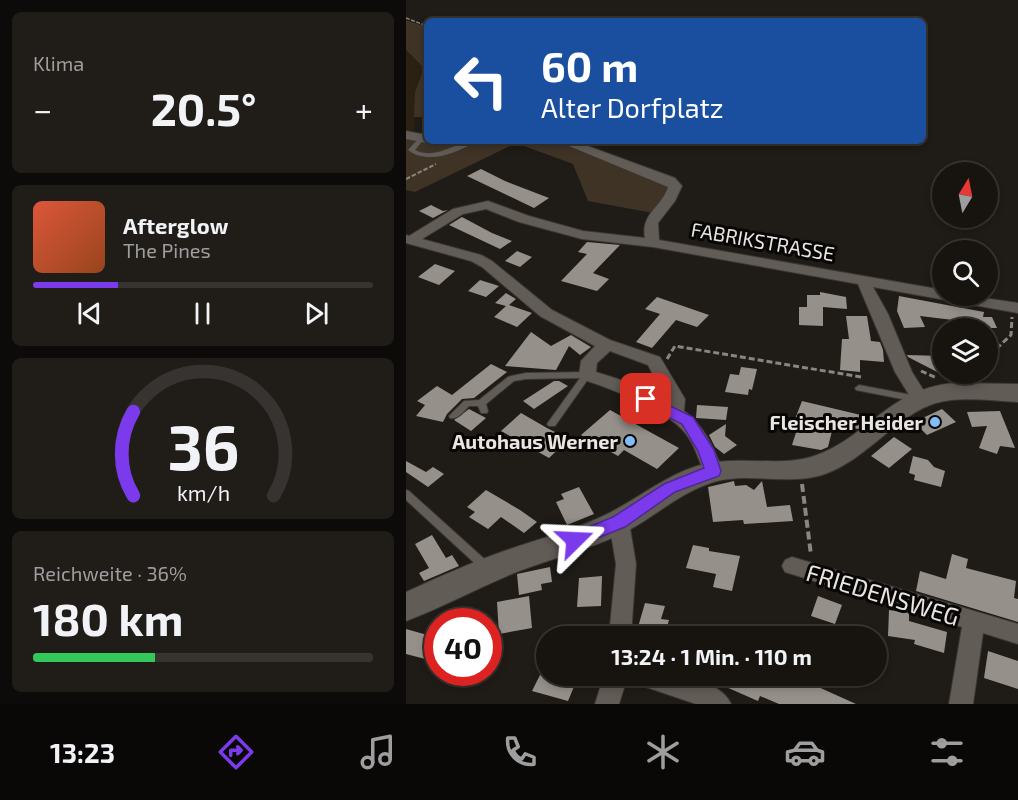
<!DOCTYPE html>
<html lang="de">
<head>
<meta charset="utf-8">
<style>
	body { margin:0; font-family:"Exo 2",sans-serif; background:#201d19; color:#f1f3f6; height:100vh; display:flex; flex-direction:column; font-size:22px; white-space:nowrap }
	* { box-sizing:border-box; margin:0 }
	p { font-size:20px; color:#9e9e9f }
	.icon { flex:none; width:33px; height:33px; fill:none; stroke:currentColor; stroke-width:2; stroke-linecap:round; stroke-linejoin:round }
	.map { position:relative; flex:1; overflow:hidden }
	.details { display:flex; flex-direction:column; gap:12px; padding:12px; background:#0d0b09; width:406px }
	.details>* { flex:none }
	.banner { position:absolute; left:18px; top:18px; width:502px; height:126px; border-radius:9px; box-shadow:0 3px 9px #0003,0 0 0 2px #363330; background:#1a4fa0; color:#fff; overflow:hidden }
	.needle { width:39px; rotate:10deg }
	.buttons { position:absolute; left:526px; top:162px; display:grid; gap:12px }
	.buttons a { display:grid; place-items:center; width:66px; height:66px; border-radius:50%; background:#171410; box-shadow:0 3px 9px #0003,0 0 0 2px #363330; font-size:30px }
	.speed { position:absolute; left:18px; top:608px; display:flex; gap:12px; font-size:30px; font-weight:700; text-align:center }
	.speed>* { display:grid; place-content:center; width:78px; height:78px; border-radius:50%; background:#171410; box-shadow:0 3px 9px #0003,0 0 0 2px #363330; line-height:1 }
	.speed .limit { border:9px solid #d22; background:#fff; color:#111 }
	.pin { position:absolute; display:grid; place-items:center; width:51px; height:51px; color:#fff; margin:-26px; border-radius:12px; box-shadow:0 3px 9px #0006 }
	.me { position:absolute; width:66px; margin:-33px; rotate:69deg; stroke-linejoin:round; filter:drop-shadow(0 0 4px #0008) }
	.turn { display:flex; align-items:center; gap:21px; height:126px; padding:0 18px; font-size:27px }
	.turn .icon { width:78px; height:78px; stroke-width:2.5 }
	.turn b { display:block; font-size:42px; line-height:51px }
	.big { font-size:45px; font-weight:700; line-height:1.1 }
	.details .widget { flex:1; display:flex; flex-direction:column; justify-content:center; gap:9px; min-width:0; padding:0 21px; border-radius:9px; background:#201d19 }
	.details .dial { align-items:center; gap:0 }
	.dial svg { height:156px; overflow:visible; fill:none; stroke:#363330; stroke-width:7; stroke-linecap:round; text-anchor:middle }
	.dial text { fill:#f1f3f6; stroke:none }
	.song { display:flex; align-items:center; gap:18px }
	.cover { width:72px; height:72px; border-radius:9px; background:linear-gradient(135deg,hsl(10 70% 55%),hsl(20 70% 35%)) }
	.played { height:6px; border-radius:3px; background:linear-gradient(90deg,#7c3aed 25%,#363330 25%) }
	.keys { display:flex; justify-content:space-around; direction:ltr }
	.heat { display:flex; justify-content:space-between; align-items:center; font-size:33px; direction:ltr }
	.charge { height:9px; border-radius:4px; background:linear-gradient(90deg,#34c759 36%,#363330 0) }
	.trip { position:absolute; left:130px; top:626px; width:351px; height:60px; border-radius:30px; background:#171410; box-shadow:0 3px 9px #0003,0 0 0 2px #363330; font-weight:700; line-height:60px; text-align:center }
	.tabs { display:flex; height:96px; justify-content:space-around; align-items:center; background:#090806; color:#9e9e9f }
	.tabs .icon { width:42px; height:42px }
	.tabs .active { color:#7c3aed }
	.tabs b { font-size:27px; color:#f1f3f6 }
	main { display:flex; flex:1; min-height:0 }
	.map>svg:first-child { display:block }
</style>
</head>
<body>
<main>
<section class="details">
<div class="widget"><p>Klima</p>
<div class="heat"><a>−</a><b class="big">20.5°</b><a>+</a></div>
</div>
<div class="widget">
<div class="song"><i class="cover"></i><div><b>Afterglow</b><p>The Pines</p></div></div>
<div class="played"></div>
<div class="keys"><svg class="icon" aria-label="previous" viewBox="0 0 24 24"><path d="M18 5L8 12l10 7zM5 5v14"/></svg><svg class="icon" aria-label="pause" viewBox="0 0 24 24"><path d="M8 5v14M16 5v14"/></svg><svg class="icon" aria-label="next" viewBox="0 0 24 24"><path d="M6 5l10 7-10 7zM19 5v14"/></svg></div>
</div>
<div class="widget dial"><svg viewBox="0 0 100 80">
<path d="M14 69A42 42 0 1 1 86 69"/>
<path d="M14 69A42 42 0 0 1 14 26" stroke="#7c3aed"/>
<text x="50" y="56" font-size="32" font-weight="700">36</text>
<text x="50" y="72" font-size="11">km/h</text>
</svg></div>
<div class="widget"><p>Reichweite · 36%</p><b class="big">180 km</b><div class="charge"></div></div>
</section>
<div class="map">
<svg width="612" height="704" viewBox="0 0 612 704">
	<rect width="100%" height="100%" fill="#1f1b16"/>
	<path fill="#2b2112" d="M0 50 18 68 9 92 8 133 0 136Z"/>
	<path fill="#3f3326" d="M0 20 21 27V117H8L9 92 18 68 0 50Z
		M0 138 21 141H148L258 182 262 188 247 213 182 201 167 164 110 143 9 192 0 190Z"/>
	<path fill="#96908a" d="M75 169 99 181 143 198 128 208 61 176Z
		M25 205 37 211 42 210 27 218 13 211Z
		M56 217 86 233 106 241 94 249 43 225Z
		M181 242 214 245 187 273 203 279 191 291 155 281 181 254 172 252Z
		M111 251 126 257 114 267 99 261Z
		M29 264 49 271 33 285 12 277Z
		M74 280 93 286 80 297 62 291Z
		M414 292 440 297 441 309 417 307V326L393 325V307H401V295H414Z
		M100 293 110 299 103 305 126 313 111 327 88 317 100 306 89 303Z
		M493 296 578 312 577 317H586L591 328H548L547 320 514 316 519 327 498 328 491 311Z
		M251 297 303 315 291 327 270 320 246 348 230 342 254 314 239 309Z
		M440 316H461L465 341 474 342 477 350 478 362 454 360V372L434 370 436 339H443Z
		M125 332 145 346 165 335 185 347 174 355 163 346 150 370 99 366Z
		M501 355 537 356V375L502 357Z
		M85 364 101 372 68 398 56 399 41 414 37 422 10 416 19 405 11 401 31 386 46 395Z
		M335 367 351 369 346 390 343 389 342 395 319 392 324 374 333 375Z
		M148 381H153L162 386 128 409 117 401Z
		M396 401 459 416 456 426 452 429 428 423 422 447 415 450 386 445 394 420 389 419Z
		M291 405 322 407 320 420 290 418Z
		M63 409 80 418 65 431 48 420Z
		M536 409 550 422 521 435 508 422Z
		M204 410 273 448 251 469 218 450 212 456 175 435Z
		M594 411 609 448 594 446 591 454 573 448 581 426 566 427 561 412Z
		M115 413 141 428 163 439 143 458 95 431Z
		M320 424 319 436 331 445 318 454 309 447 303 435Z
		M488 437 506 449 483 468 465 456Z
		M507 456 522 460 528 467 539 471 535 487 508 480 509 475 503 473Z
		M0 461 20 472 27 467 38 474 22 487 0 472Z
		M328 481 329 486 340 485 348 490 356 481 361 507 384 505 387 521 338 524 337 520 307 522 302 487Z
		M173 487 188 514 161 525 150 502 158 499 155 494Z
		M80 490 114 510 131 522 118 533 95 517 82 529 63 517 69 512 61 507Z
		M26 535 40 558 46 555 53 566 18 581 13 573 23 568 9 544Z
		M287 545 303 548V551L334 556 326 591 307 587 310 574 280 568Z
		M546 554 562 559 560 568 610 581 608 598 612 599V622L510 591 514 571 540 579Z
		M144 567 146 582 135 584 136 590 113 595 111 574Z
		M196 576 195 606 171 607 173 578Z
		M123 596 126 628 93 634 91 602Z
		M412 596 436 605 429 624 405 616Z
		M239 603 259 606 255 619 263 620 260 631 232 627Z
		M483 610 503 613V621L541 632 538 653 508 644 509 640 482 636Z
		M0 629 32 638V654L27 661 0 654Z
		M582 651 612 661V689L578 678Z
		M134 675 172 677 162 701 126 691Z
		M326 675H402L399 681 450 704H373L354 696 352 701 320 687Z"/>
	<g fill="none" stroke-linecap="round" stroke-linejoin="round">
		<g stroke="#3a3734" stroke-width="2">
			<path id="lane" d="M16 136 19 138 9 150C30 161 49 141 70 141 52 153 21 165 2 150L14 137Z
				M181 372 185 375 149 426H143L141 424 174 378 120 379 108 381 80 404 82 411 81 413H75L72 406H63C58 411 52 420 44 418L43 416 58 401 73 400 102 377 105 376 120 373Z
				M453 385 511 396 514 397 515 399 514 401 511 402 450 390 449 388Z
				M0 490 3 491 84 564 85 567 84 570 80 571 76 570 0 500Z"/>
		</g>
		<g stroke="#3a3734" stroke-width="2">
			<path id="street" d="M0 131 21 135V141H26L21 143 0 139Z
				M151 141H168L269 178 276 186 269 201 252 223 253 240 537 290V296H565L612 303V313L467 287 482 314 506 372 523 399 520 403H508L489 372 452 284 247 247 176 239 113 222 80 209 57 214 16 239 75 255 86 261 146 310 204 340 254 357 279 399 278 411C298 425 308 449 317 471L314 476 307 478 300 476C293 462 290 447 280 434 262 410 204 388 175 379L173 375 175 361 189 346 134 316 76 267 65 261 0 243V235L3 236 47 209 82 201 123 216 177 231 239 238C234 214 256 207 262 187ZM204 351 242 365 261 402 212 379 190 372 191 363Z
				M213 514 220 516 223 522 230 564 225 636H203L210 564 203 522 206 516Z
				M386 557 612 624V644L577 633 567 704H543L556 627 379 572 376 566 379 560Z
				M198 675H222L213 704H189Z
				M224 675C252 675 312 674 325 704H290L228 683Z"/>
		</g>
		<g stroke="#3a3734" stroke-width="2">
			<path id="secondary" d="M547 383 612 384V402C586 401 555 396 530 403 492 414 461 459 419 474 381 487 339 470 302 484 270 495 245 520 215 534 181 550 144 559 108 573 72 588 37 607 0 621V592C33 577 66 562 101 550 132 539 165 531 195 517 228 502 256 477 291 466 331 454 373 468 408 456 463 437 481 390 547 383Z"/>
		</g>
		<path stroke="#898582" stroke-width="1.5" stroke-dasharray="4 1.5" stroke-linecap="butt" d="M0 18 21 26"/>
		<path stroke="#898582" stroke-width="2" stroke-dasharray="4.5 2" stroke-linecap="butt" d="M0 179 30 164"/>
		<path stroke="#898582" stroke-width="3" stroke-dasharray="6 3" stroke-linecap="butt" d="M582 349 589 350 605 335 606 317
			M261 359 269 346 455 377
			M515 371 531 378"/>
		<path stroke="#898582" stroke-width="4" stroke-dasharray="8 4" stroke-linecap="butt" d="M396 484 405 555"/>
		<use href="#lane" fill="#625c57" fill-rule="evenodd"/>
		<use href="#street" fill="#625c57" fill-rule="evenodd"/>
		<use href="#secondary" fill="#625c57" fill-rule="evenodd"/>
	</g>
	<path fill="#7c3aed" stroke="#51269a" stroke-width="1.5" d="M240 394 287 417 308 450 315 471 313 476 269 492 219 527 169 547 163 545 160 540 163 535 207 517 258 484 298 468 292 451 276 424 234 403 232 399Z"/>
	<g fill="#81bdfa" stroke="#080605" stroke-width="2">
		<circle cx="529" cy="422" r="6"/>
		<circle cx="224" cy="441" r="6"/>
	</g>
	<g text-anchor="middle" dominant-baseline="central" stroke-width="6" stroke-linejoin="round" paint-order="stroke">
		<g font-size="20" fill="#e9e5e2" stroke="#080605">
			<text transform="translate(357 241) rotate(10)">FABRIKSTRASSE</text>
		</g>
		<g font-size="20" font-weight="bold" fill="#e9e5e2" stroke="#080605" text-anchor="end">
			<text x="517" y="422">Fleischer Heider</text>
			<text x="212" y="441">Autohaus Werner</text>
		</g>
		<g font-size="24" fill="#e9e5e2" stroke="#080605">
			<text transform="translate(477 594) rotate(17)">FRIEDENSWEG</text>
		</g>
	</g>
</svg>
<div class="buttons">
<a><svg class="needle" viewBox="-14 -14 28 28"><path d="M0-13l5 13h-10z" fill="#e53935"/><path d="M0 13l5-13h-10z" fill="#9e9e9f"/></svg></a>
<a><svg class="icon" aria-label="search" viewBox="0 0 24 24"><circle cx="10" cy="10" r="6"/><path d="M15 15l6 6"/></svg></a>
<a><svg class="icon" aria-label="layers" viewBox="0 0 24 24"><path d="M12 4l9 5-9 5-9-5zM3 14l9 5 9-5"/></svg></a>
</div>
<div class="speed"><div class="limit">40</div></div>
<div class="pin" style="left:240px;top:399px;background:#d93025"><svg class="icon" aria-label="arrive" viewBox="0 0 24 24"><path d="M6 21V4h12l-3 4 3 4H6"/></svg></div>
<svg class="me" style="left:169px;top:540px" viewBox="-20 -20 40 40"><path d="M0-17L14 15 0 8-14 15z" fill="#7c3aed" stroke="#fff" stroke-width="4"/></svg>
<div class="trip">13:24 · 1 Min. · 110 m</div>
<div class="banner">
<div class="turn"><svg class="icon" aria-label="left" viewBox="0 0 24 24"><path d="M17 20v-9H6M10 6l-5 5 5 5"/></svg><div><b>60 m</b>Alter Dorfplatz</div></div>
</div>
</div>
</main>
<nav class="tabs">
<b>13:23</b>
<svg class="icon active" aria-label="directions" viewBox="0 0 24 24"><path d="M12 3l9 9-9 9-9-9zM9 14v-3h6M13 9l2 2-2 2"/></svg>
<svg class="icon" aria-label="music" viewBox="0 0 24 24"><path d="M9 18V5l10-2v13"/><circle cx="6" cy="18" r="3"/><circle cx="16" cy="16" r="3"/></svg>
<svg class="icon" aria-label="phone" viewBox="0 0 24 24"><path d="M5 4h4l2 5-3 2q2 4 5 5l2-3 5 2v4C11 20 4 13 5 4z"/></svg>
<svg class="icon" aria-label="climate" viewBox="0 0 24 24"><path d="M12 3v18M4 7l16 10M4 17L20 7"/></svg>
<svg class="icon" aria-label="car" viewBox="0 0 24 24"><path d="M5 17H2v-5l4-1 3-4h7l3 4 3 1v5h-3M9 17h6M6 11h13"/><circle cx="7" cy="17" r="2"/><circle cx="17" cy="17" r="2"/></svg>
<svg class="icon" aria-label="filters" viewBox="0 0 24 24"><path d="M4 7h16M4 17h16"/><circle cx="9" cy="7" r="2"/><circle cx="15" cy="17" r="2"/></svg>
</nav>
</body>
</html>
